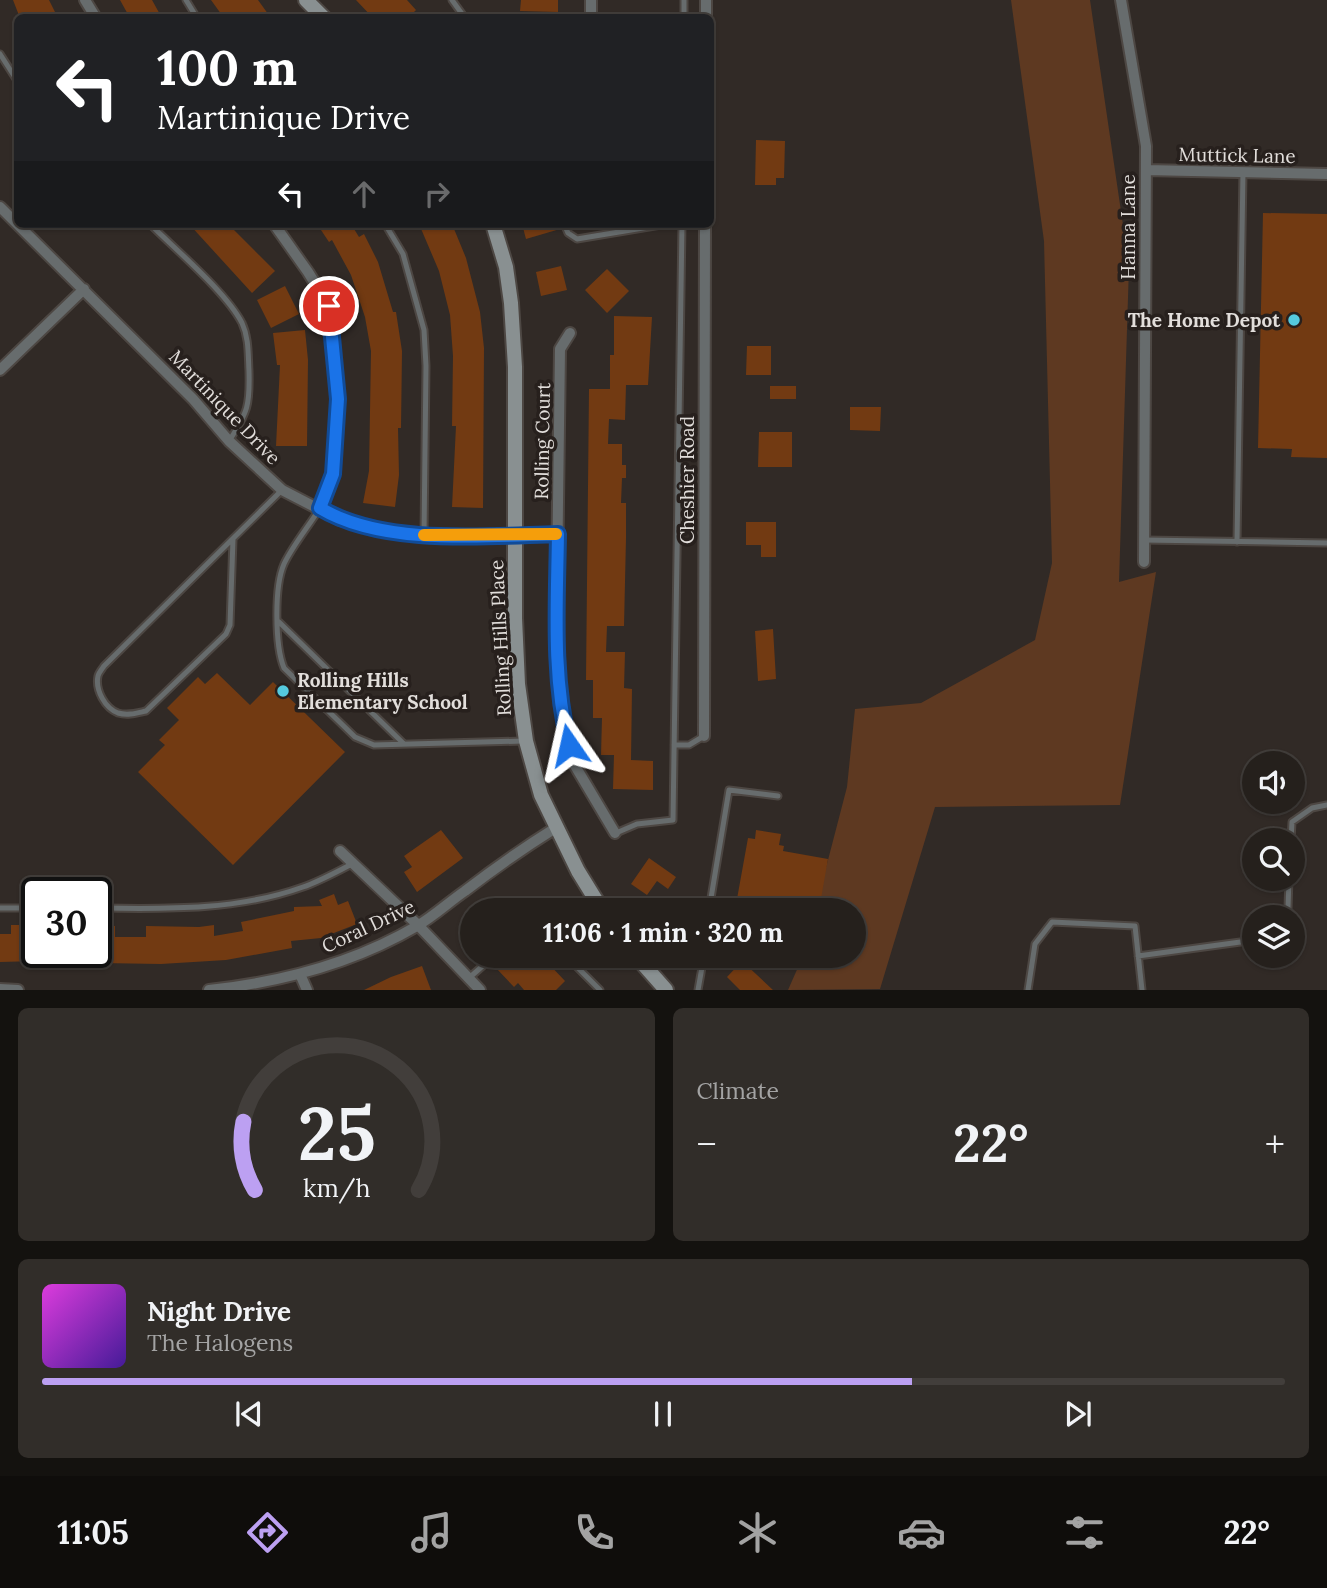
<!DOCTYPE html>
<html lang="en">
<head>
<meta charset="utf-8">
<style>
	body { margin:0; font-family:Lora,serif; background:#312d29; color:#f1f3f6; height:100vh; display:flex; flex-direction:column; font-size:26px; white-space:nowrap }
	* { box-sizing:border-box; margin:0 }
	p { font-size:23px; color:#a3a3a3 }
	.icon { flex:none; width:38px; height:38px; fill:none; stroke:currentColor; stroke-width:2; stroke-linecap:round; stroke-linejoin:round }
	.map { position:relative; height:990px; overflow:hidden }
	.sheet { display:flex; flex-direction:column; gap:18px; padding:18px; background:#14120f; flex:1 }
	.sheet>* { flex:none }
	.banner { position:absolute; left:14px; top:14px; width:700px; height:214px; border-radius:10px; box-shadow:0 2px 5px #0004,0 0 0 2px #423e3b; background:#202124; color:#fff; overflow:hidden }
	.controls { position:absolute; left:1242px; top:751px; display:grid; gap:14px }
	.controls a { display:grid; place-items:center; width:63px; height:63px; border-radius:50%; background:#25201c; box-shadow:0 2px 5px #0004,0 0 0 2px #423e3b; font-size:35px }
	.speed { position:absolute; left:21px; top:877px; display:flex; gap:14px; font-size:35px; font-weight:700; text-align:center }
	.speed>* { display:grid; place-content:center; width:91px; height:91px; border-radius:50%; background:#25201c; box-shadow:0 2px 5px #0004,0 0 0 2px #423e3b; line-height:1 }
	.speed .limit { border:4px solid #111; border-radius:10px; background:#fff; color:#111 }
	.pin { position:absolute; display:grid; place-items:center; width:60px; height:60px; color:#fff; margin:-30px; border:4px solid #fff; border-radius:50%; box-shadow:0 2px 7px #0007 }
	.me { position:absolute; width:77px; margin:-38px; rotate:349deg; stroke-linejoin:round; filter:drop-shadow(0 0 5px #0008) }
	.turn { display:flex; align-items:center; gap:24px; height:147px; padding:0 28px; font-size:32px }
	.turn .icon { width:91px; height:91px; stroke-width:2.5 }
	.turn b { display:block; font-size:49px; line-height:60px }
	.lanes { display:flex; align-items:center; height:66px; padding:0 28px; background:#0003; justify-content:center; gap:35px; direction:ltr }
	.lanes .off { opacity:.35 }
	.big { font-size:52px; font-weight:700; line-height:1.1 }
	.sheet .widget { flex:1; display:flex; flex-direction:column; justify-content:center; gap:10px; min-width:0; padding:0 24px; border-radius:10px; background:#312d29 }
	.sheet .dial { align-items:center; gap:0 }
	.dial svg { height:182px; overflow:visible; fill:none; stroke:#423e3b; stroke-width:7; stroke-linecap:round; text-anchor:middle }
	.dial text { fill:#f1f3f6; stroke:none }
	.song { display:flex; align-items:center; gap:21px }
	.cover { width:84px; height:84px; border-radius:10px; background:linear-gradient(135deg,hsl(300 70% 55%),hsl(260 70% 35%)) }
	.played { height:7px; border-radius:4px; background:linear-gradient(90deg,#bca0f2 70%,#423e3b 70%) }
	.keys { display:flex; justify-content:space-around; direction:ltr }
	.heat { display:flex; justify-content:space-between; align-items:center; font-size:38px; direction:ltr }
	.sheet .tiles { flex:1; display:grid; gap:18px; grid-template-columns:1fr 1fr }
	.widget:last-child { grid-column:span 2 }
	.trip { position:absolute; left:460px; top:898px; width:406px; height:70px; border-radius:35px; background:#25201c; box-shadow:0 2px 5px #0004,0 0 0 2px #423e3b; font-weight:700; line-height:70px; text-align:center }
	.tabs { display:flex; height:112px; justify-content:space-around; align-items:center; background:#0f0d0b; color:#a3a3a3 }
	.tabs .icon { width:49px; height:49px }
	.tabs .current { color:#bca0f2 }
	.tabs b { font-size:32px; color:#f1f3f6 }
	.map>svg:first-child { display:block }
</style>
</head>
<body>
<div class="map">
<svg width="1327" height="990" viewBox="0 0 1327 990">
	<rect width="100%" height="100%" fill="#312a26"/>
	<path fill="#5e3921" d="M1011 0H1090L1129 266 1119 582 1156 572 1120 805 935 807 880 989 788 990 803 956H854V910H815L847 787 855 709 921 703 1035 640 1052 563 1044 241Z"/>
	<path fill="#723a12" d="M13 0H49L58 18H20Z
		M120 0H152L162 18H130Z
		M211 0H258L271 18H224Z
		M356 0H407L416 10 408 18H373Z
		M521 0H558V12L520 11Z
		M756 140 785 141 784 178H776V185H755Z
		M1263 213 1327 214V458L1291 457 1292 449 1258 448Z
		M189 224H228L275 271 252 293Z
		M317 224H351L359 237 364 234 378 262 393 312H396L402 351 401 428H398L399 475 395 507 363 503 369 471 371 351 365 317 351 275 332 240 329 242Z
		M419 224H452L466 258 480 312 484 348 483 508 452 507 456 426H452L453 356 450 315 439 271Z
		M522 224H559L560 229 526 239Z
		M561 266 567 290 541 296 536 272Z
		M607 269 629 291 607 313 585 290Z
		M285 286 299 314 271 328 257 300Z
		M614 316 652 317 648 385H626L625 420 609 419 608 444H622V465H626V478H622L621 503H626V538L624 626H607L606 652H625L624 688 632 689 631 760 653 761V790L613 789 614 755H601L602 718H593V680H586L589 389H610V355H614Z
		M305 330 308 360 307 446H276L280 365H277L273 333Z
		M747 346H771V375H746Z
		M770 386H796V399H770Z
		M850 407H881L880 431 850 430Z
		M759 432H792V467H758Z
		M746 522H776V557H761V545H746Z
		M773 629 776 679 758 681 755 631Z
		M217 673 250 705 273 682 345 752 233 865 138 772 165 745 159 740 179 720 167 708 198 677 205 684Z
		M441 830 463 858 417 892 404 872 412 867 404 856Z
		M756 830 781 834 779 845 784 846 783 851 828 859 819 910H735L748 838 755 839Z
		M649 858 676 877 668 889 657 881 647 895 631 884Z
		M334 894 338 905 348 901 357 924 321 938 291 941 292 948 226 960 161 964 100 963 101 925 115 926V937H146V926L199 927 214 925V936L243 931 241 922 294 911V907L322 906 319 900Z
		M11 925H37V961L0 962V934H11Z
		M511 956H536L545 964 547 962 565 981 556 990H524L518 983 514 987 497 969Z
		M742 961 773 990H740L727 977Z
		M422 966 431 990H364L391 977Z"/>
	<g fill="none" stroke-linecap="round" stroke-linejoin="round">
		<g stroke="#4d4743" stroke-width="9">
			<path id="lane" d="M186 0 197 18
				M452 0 465 18
				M684 18V0
				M0 54 18 82
				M150 224C176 250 226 292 242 323 249 338 248 354 249 371 250 405 248 412 229 441
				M385 224 403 254 424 330 426 366 424 535
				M564 224 568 233 577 239 667 224 682 225
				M320 508C309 526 293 545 284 564 274 587 275 646 284 668L355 737 374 745 523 741
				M233 539 230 625 226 634 146 711C137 713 128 716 118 713 105 708 95 690 98 676 99 672 102 669 104 666L282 490
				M1144 540 1327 543
				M1237 542 1243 172
				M279 622 404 744
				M674 745H689L704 736
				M616 833 637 824 673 820 682 224
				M1291 840 1292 822 1312 808 1327 805
				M0 908H37
				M96 908C166 909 236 911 303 887 320 881 336 872 352 864
				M709 910 729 790 778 796
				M1281 917 1288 908 1289 878
				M566 956 600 990
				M1138 956 1255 940
				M469 978 494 956
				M698 990 704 956
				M1028 990 1035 944 1052 922 1135 926 1142 990"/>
		</g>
		<g stroke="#4d4743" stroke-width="14">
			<path id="street" d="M85 0 96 18
				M591 0V18
				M706 0V18
				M1121 0 1146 146 1144 562
				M1146 170 1327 174
				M0 207 193 399 229 441 282 490 340 520 389 531 434 536 558 534
				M274 224 308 272 329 306 338 399 333 474 320 508
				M570 333 560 349 556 658 565 726 574 764 615 833
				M0 370 84 289
				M704 736 705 224
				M340 851 418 925 480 990
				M300 974 307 990
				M0 989 18 990
				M209 990C282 982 354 963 417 926 434 916 449 902 465 891 495 868 525 847 557 827"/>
		</g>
		<g stroke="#4d4743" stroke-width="18">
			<path id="secondary" d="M306 0 324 18
				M493 224 506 267 511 303 515 367V618L518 684 526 741 541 795 578 871 602 910
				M636 956 666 990"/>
		</g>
		<use href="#lane" stroke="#676c6d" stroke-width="5"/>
		<use href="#street" stroke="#676c6d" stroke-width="10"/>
		<use href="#secondary" stroke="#899091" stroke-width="14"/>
	</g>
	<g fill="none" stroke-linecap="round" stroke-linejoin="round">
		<g stroke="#114b97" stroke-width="18">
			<path id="route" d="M329 306 338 399 333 474 320 508C383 546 486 536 558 534 557 605 552 676 569 745"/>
		</g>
		<use href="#route" stroke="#1a73e8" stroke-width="12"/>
		<path stroke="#f59e0b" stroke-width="12" d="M424 535 556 534"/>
	</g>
	<g fill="#55cade" stroke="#27201d" stroke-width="2.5">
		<circle cx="1294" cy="320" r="7"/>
		<circle cx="283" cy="691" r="7"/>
	</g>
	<g text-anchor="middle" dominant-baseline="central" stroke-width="7" stroke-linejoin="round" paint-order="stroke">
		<g font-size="19" fill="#e2dedb" stroke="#27201d">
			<text transform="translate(1237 155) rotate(1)">Muttick Lane</text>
			<text transform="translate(1128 227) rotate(-90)">Hanna Lane</text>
			<text transform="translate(225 407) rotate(46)">Martinique Drive</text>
			<text transform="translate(542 441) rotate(-89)">Rolling Court</text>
			<text transform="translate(687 480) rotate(-90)">Cheshier Road</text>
			<text transform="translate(500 638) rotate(-93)">Rolling Hills Place</text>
			<text transform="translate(368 926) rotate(-25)">Coral Drive</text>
		</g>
		<g font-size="19" font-weight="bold" fill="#e2dedb" stroke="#27201d" text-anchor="end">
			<text x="1280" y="320">The Home Depot</text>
			<text x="297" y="680" text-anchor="start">Rolling Hills<tspan x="297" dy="22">Elementary School</tspan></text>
		</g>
	</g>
</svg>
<div class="controls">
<a><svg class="icon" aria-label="sound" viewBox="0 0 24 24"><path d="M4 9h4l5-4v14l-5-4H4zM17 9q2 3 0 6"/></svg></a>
<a><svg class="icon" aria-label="search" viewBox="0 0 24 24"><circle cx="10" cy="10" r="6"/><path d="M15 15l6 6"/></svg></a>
<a><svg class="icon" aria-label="layers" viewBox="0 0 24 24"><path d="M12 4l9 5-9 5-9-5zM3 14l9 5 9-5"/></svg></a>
</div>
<div class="speed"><div class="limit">30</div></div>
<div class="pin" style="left:329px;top:306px;background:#d93025"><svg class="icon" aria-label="arrive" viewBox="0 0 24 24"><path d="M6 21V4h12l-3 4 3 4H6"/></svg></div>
<svg class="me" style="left:569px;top:745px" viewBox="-20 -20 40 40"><path d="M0-17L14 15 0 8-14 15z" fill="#1a73e8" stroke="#fff" stroke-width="4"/></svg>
<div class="trip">11:06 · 1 min · 320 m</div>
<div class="banner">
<div class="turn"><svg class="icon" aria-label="left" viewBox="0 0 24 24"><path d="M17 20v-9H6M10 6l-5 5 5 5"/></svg><div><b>100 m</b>Martinique Drive</div></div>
<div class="lanes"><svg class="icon" aria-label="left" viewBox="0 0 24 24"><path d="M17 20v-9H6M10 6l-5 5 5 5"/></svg><svg class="icon off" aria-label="ahead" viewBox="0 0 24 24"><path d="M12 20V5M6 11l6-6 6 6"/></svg><svg class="icon off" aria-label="right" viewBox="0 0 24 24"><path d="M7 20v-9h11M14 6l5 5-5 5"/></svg></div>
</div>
</div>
<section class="sheet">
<div class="tiles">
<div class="widget dial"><svg viewBox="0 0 100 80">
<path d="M14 69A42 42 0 1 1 86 69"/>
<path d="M14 69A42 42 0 0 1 9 39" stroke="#bca0f2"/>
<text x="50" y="56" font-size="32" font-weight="700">25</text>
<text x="50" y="72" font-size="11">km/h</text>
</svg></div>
<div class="widget"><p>Climate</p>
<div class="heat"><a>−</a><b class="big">22°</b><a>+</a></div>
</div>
<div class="widget">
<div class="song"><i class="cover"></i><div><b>Night Drive</b><p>The Halogens</p></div></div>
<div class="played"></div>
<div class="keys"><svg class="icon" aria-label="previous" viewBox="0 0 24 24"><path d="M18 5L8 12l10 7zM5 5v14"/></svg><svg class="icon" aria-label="pause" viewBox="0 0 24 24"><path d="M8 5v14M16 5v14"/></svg><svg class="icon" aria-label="next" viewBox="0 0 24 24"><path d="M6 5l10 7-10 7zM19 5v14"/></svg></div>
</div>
</div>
</section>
<nav class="tabs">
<b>11:05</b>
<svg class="icon current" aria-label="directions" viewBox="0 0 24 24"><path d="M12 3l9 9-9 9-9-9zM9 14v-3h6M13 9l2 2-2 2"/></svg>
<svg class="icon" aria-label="music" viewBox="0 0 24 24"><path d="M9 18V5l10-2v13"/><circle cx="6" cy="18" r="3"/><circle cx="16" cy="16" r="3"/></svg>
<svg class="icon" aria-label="phone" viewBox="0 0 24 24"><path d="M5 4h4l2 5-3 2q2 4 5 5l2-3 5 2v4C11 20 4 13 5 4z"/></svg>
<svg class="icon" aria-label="climate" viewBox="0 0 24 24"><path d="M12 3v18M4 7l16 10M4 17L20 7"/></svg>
<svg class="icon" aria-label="car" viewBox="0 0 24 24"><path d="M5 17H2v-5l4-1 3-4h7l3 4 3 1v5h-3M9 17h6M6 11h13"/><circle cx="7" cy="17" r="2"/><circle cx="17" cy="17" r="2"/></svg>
<svg class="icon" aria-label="filters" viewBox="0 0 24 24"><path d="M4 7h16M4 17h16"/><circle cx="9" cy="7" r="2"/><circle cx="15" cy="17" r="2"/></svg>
<b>22°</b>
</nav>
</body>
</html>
